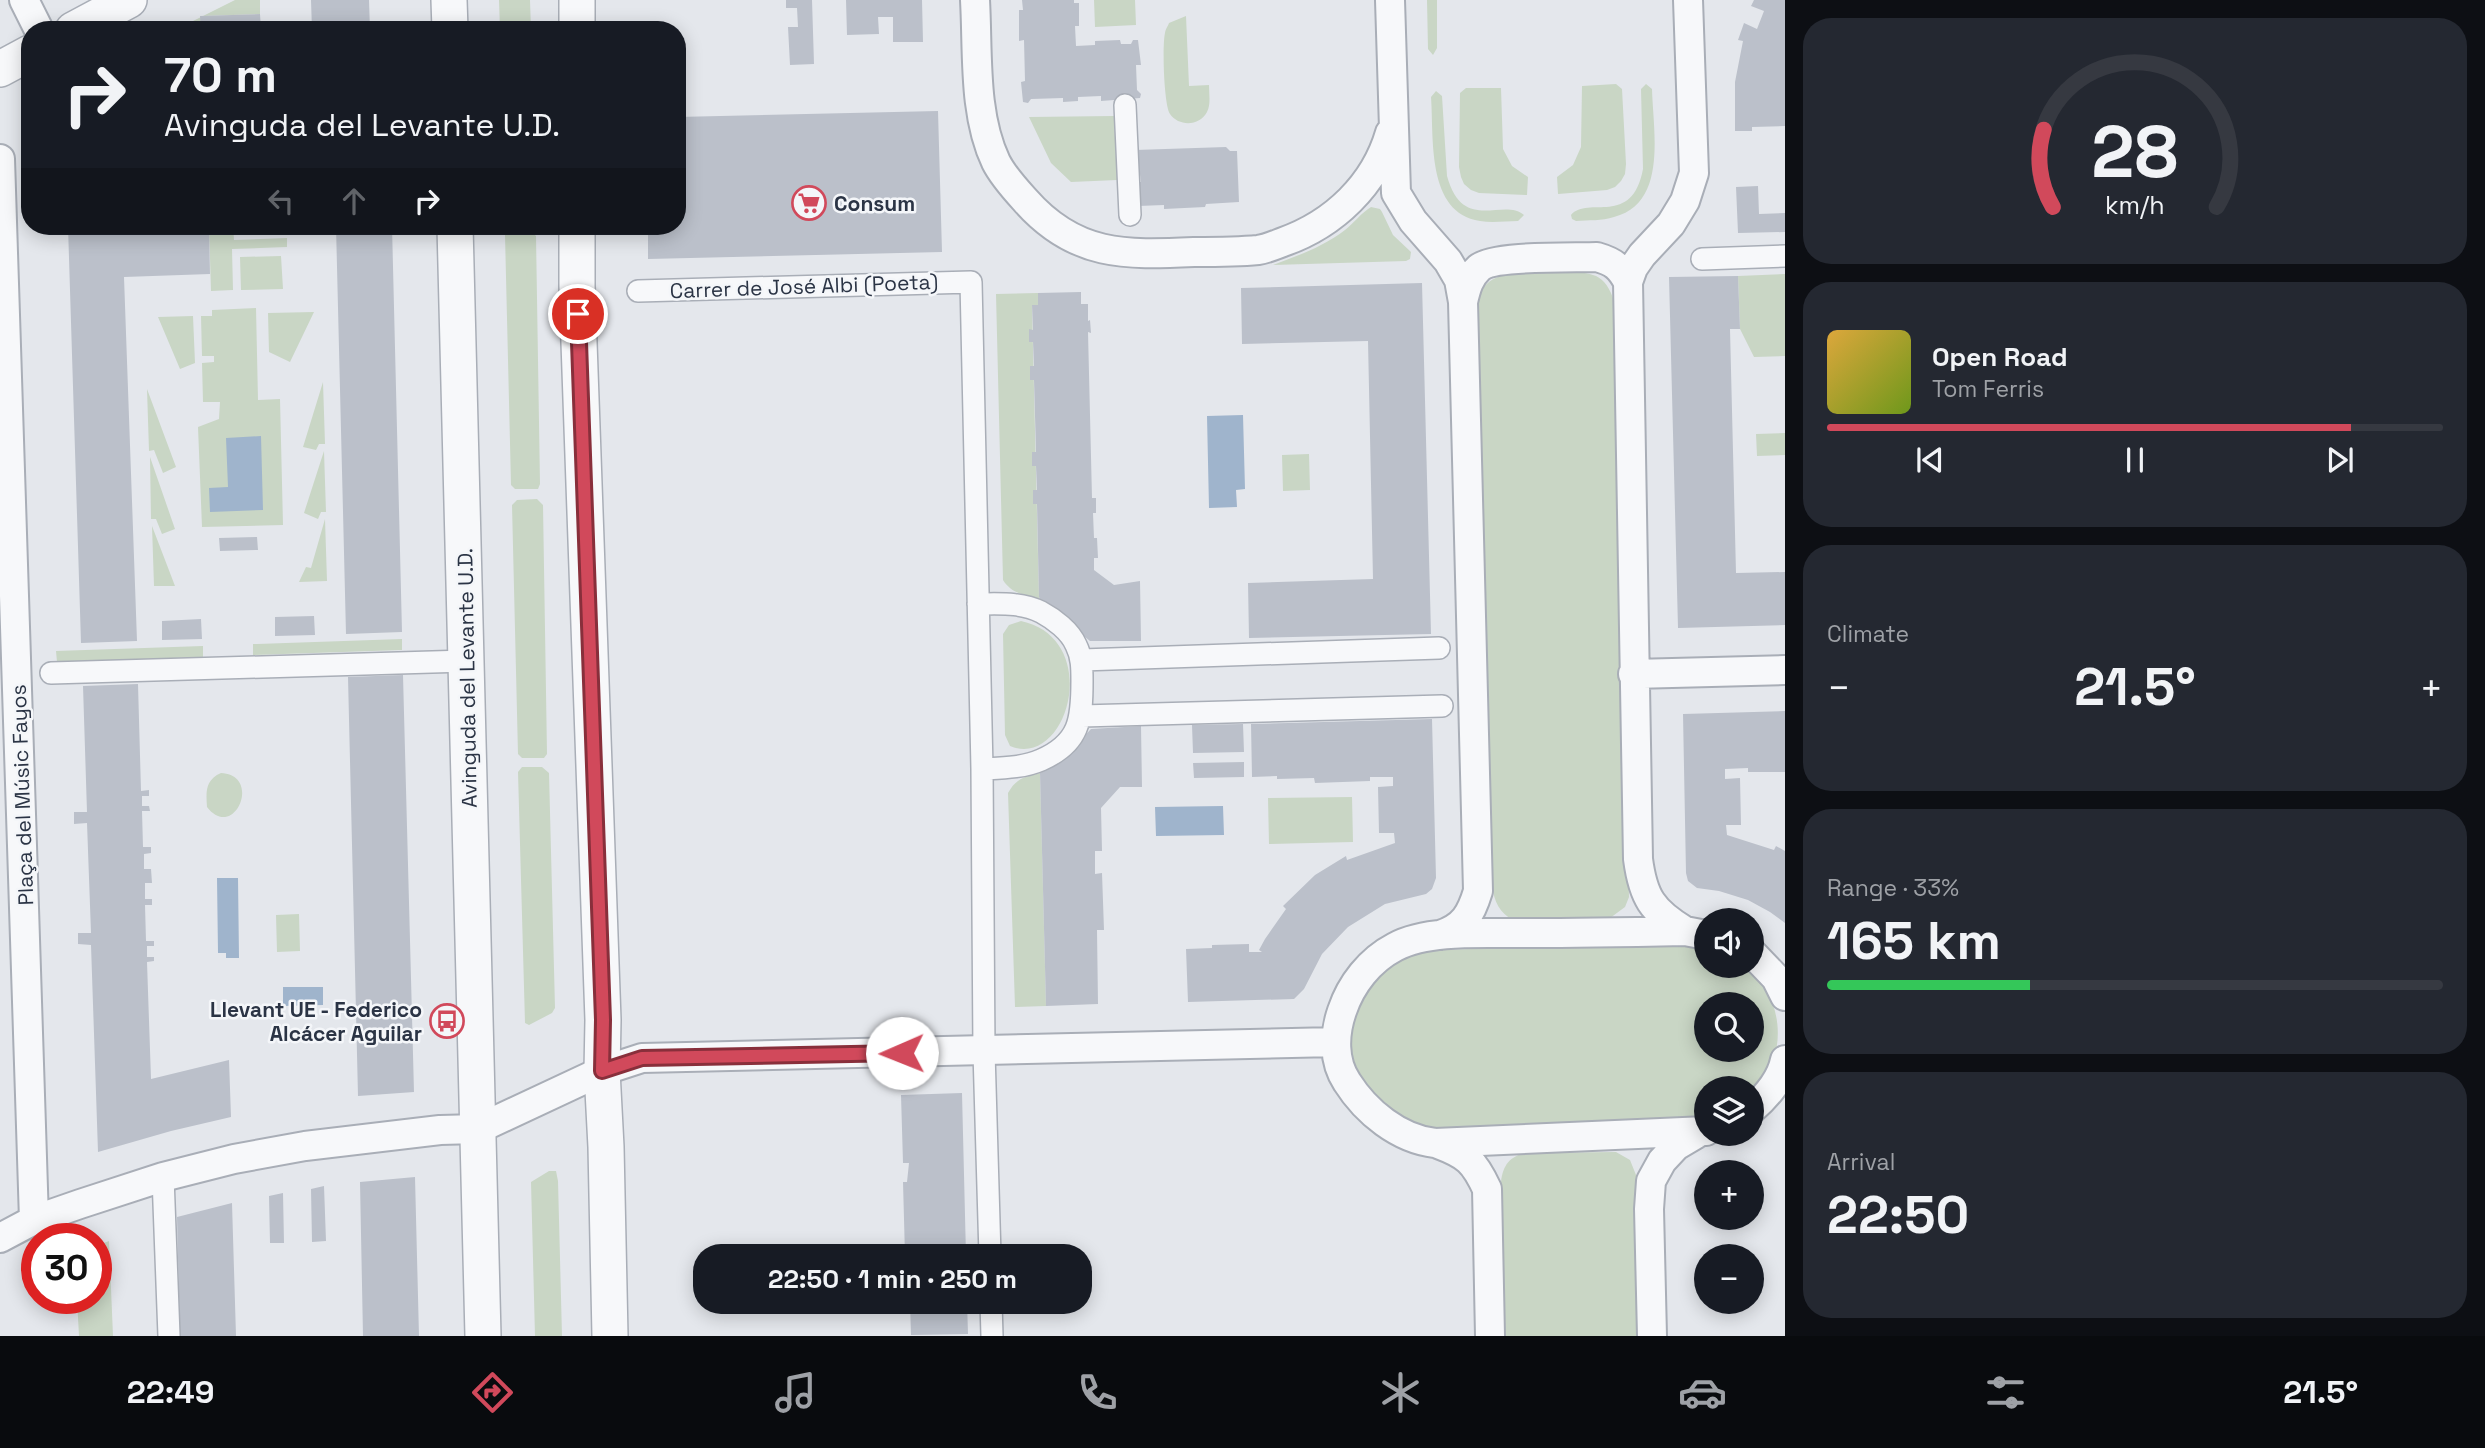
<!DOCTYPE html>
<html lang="en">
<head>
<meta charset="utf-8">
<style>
	body { margin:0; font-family:"Space Grotesk",sans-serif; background:#242831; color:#f1f3f6; height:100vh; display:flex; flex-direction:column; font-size:26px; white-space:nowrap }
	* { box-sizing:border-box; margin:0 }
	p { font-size:23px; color:#9ea1a6 }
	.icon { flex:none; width:38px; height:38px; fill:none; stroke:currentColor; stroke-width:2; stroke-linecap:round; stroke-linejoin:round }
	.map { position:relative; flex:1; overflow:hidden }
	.drawer { display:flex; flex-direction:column; gap:18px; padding:18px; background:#0d0f14; width:700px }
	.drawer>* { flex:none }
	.guide { position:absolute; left:21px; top:21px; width:665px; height:214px; border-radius:28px; box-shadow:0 4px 18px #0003; background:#171b24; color:#f1f3f6; overflow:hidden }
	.tools { position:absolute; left:1694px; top:908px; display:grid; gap:14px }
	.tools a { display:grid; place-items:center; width:70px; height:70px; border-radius:50%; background:#171b24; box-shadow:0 4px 18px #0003; font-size:35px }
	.speed { position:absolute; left:21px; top:1223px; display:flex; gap:14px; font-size:35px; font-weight:700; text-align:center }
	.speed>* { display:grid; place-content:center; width:91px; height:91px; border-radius:50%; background:#171b24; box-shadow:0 4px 18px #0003; line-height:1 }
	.speed .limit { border:10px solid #d22; background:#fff; color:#111 }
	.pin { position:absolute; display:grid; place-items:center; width:60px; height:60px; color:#fff; margin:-30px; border:4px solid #fff; border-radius:50%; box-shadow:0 2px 7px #0007 }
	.me { position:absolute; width:77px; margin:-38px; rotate:269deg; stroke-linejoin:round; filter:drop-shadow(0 0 5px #0008) }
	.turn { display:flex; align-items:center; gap:24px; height:147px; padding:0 28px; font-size:32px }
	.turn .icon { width:91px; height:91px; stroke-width:2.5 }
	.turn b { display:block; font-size:49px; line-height:60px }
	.lanes { display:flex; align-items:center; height:66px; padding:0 28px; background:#0003; justify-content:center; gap:35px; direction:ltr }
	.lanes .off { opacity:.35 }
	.big { font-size:52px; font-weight:700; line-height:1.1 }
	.drawer .tile { flex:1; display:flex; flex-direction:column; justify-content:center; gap:10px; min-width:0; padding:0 24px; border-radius:28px; background:#242831 }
	.drawer .dial { align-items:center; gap:0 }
	.dial svg { height:182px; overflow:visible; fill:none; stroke:#363941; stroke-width:7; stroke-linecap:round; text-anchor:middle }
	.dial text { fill:#f1f3f6; stroke:none }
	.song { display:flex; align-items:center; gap:21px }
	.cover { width:84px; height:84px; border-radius:10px; background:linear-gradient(135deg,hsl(40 70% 55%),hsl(80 70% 35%)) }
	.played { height:7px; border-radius:4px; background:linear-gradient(90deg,#d1495b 85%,#363941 85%) }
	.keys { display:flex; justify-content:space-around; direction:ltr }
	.heat { display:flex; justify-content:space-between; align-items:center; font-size:38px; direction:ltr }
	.charge { height:10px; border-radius:5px; background:linear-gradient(90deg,#34c759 33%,#363941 0) }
	.trip { position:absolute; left:693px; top:1244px; width:399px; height:70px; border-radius:28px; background:#171b24; box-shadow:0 4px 18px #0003; font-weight:700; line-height:70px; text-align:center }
	.tabs { display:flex; height:112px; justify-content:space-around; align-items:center; background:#090b0e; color:#9ea1a6 }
	.tabs .icon { width:49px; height:49px }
	.tabs .on { color:#d1495b }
	.tabs b { font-size:32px; color:#f1f3f6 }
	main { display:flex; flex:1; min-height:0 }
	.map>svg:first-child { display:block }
</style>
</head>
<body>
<main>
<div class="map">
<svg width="1785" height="1336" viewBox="0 0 1785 1336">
	<rect width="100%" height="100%" fill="#e4e7ec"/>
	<path fill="#c9d6c5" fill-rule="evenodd" d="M235 0H260V14L201 16V30H175Z
		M499 0H530L531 30H500Z
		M1094 0H1135L1136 25 1095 27Z
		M1427 0H1437V48L1433 55 1428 49Z
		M1186 16 1189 86 1209 85C1209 94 1211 104 1207 112 1200 126 1179 127 1170 114 1164 105 1162 46 1165 33 1166 28 1167 28 1169 23Z
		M1616 84 1622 89 1626 164 1625 174 1621 181 1615 187 1607 190 1558 194 1557 177 1573 165 1581 147 1582 86Z
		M1646 84 1652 89C1653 131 1668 203 1614 217 1602 221 1588 220 1576 221L1572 219 1571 215C1588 195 1632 228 1643 169L1641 89Z
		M1466 88H1501L1503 149 1512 166 1528 177 1527 195 1479 193 1471 190 1464 184 1461 177 1459 167 1460 93Z
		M1436 91 1442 96 1447 176C1463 234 1503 197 1524 215L1518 221C1506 221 1492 223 1480 221 1426 213 1434 138 1431 97Z
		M1114 116 1117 180 1071 182 1051 163 1029 117Z
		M1371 207 1380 209 1382 212 1393 235 1411 252 1410 259 1406 261 1273 265C1299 255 1323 247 1345 230 1354 223 1361 213 1371 207Z
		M209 226H233L234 240 287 238V247L232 249 233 290 211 291Z
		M529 229 536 236 540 484 538 489H515L511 485 505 235 509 230Z
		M281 256 283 289 241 290 240 257Z
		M1561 272C1587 273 1603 270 1613 298L1629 897 1625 907 1606 921 1518 922C1503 916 1496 907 1493 891L1478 300C1486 265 1533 273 1561 272Z
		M1785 274V356L1754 357 1740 329 1738 276Z
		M1038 293V305L1032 306 1039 597 1043 602C1028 594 1013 596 1003 580L996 294Z
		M256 308 258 400 280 399 283 525 202 527 198 427 219 419 220 402H203L202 363 214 362V356H202L201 316H212V310Z
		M314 312 290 362 269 352 268 313Z
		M193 316 195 363 180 369 158 317Z
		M323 382 325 444H319L316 450 303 447Z
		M147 389 176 467 163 473 154 450 149 451Z
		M1785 433V455L1757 456 1756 434Z
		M324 451 326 512H321L318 519 304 513Z
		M1309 454 1310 490 1283 491 1282 455Z
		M150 457 175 529 162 534 156 519H151Z
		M537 499 543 505 547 754 544 758H522L518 754 512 505 517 500Z
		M325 519 327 581 299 582 306 567 311 568Z
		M152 526 175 586H154Z
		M1021 621C1104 639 1068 770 1010 746L1005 735 1003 634 1009 625Z
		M402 639V650L253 655V644H257Z
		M203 646V657L57 662 56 651Z
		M522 767H542L549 773 555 1008 552 1013 529 1025 525 1023 518 772Z
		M221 773C263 775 234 842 207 807 206 792 205 780 221 773Z
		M1040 773 1046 1006 1015 1007 1008 793C1016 778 1025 777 1040 773Z
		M1352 797 1353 842 1269 844 1268 798Z
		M299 914 300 951 277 952 276 915Z
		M1690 943 1706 945V966H1747C1774 989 1785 1028 1773 1061 1767 1073 1759 1084 1752 1095V1088H1706V1119L1440 1129C1419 1125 1397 1120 1381 1105 1338 1067 1342 998 1390 966 1404 957 1419 953 1435 950ZM1706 1004H1752V1050H1706Z
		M1616 1152 1630 1160 1636 1175 1640 1336H1504L1501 1182C1503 1165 1510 1156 1526 1153Z
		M549 1171H556L558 1181 562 1336H535L531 1182Z
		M109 1241 113 1336H79L77 1299 96 1298V1246Z"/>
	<path fill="#9fb4cc" d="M1243 415 1245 489 1236 490 1237 507 1209 508 1207 416Z
		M261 436 263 510 210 512 209 488 228 487 226 438Z
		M1223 806 1224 835 1156 836 1155 807Z
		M217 878H238L239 958H226V953H218Z
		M283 987H323V1005L283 1006Z"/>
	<path fill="#bbc0ca" d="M311 0H369L370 30H312Z
		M786 0H812L814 64 790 65 788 27H798L797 8H786Z
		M846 0H922L923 42H893V17H878L879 34 847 35Z
		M1022 0H1074V3H1079V26H1075L1076 46 1095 45V41L1120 40 1121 44H1131L1133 40H1138L1141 65H1136L1137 90 1141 94 1140 98 1101 101V96L1078 97V101L1063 102V98L1031 99 1028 103 1023 102 1021 82 1025 81 1024 40 1019 41V10H1023Z
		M1754 0H1785V126L1752 127V131H1735V82L1743 41 1738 40 1744 23 1757 29 1764 11 1751 6Z
		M260 14 261 30H201L200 16Z
		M938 111 942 252 648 259V226H677V117Z
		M1226 147 1230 151H1237L1239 202 1206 204 1205 207 1164 209V205L1138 206 1136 182H1141L1140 174H1136L1135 150Z
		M1758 186 1759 214 1785 213V232L1738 233 1736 187Z
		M68 226H209L210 274 124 277 137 641 81 643Z
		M336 226H392L402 632 346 634Z
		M1738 276 1740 329H1730L1736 573 1785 572V625L1678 628 1669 277Z
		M1422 283 1431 634 1249 638 1248 583 1373 579 1368 341 1242 344 1241 288Z
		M1081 292V304H1088V321L1090 320 1091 333 1088 332 1092 498H1096V513H1093L1094 538H1097L1098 558H1094V570L1114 585 1140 581 1141 641H1090L1041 601 1039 597 1037 504H1033V490H1037L1036 466H1032V452H1036L1034 380H1030V366H1034L1033 342H1029V329L1033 330 1032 305H1038V293Z
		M257 537 258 550 220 551 219 538Z
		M314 616 315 635 275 636V617Z
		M201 619 202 639 162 640V621Z
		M403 675 414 1092 358 1096 348 677Z
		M138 684 141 791 149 790V796H142V806H149L150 811H142L143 847H151V853L144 854V869H151L152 883H145V899H152V905H145L146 941H154V946H147V957H154V961L147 962 151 1079 229 1060 231 1117 171 1131 98 1152 91 945 78 944V933H91L87 823 74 824V812H87L83 686Z
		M1785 711V772H1748V768L1725 769V779L1740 778 1741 825H1726L1727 835 1774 850 1776 846 1785 851V923L1770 912 1748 900 1719 891 1697 888 1688 881 1686 873 1683 714Z
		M1432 719 1436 878 1432 889 1426 894 1385 904 1348 927 1322 954 1304 989 1294 999 1188 1002 1186 949 1212 948V945L1249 944V952H1262L1259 950 1265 939 1286 909 1283 906 1315 875 1346 856 1347 860 1395 843 1394 833H1379L1378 787 1393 786V777H1370V781L1315 783 1314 778 1277 779V776L1252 777 1251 724Z
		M1243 724 1244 752 1193 753 1192 725Z
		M1141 726 1142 787H1120L1101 808 1102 851H1095V874L1102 873 1104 930H1097L1098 1004 1046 1006 1040 773 1060 762 1091 729Z
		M1244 762V777L1194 778 1193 763Z
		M962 1093 966 1256H905L903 1182H907L909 1163H903L901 1095Z
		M415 1177 419 1336H363L360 1182Z
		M324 1186 326 1241 312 1242 311 1189Z
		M283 1193 284 1243H270L269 1196Z
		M232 1203 236 1336H180L177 1217Z
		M910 1302H967L968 1334 911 1335Z"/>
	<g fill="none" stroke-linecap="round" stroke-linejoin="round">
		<g stroke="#a9aeb7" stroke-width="24">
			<path id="pedestrian" d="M1125 105 1130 215
				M1702 259 1785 256
				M638 291 971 282 982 769 984 1052 990 1256
				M978 604C999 604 1021 602 1041 612 1054 619 1070 631 1076 645 1082 657 1082 668 1082 681 1082 719 1080 743 1041 760 1023 768 1001 768 982 769
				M1082 660 1439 648
				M51 673 466 661
				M1082 716 1442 706
				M163 1177 169 1336
				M991 1302 992 1336"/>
		</g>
		<g stroke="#a9aeb7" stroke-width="32">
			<path id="minor" d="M24 0 39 30
				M975 0C978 52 973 114 996 162 1003 176 1015 189 1025 200 1075 257 1125 255 1194 252 1215 252 1237 252 1258 250 1266 249 1275 245 1283 242 1334 224 1375 185 1390 133
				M1390 0 1396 193 1413 221 1448 261 1459 280 1463 302 1478 891C1471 914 1464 927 1440 935
				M0 159 34 1220
				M1463 302C1466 289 1469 277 1479 268 1493 255 1574 258 1597 257 1614 262 1620 267 1628 282
				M1633 674 1785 670
				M1685 931C1652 911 1643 897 1638 859L1628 282 1633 268 1642 255 1671 224 1685 201 1694 173 1688 0
				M1706 935 1685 931C1634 932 1582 933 1531 933 1492 934 1430 928 1395 947 1370 960 1351 984 1342 1011 1334 1034 1333 1061 1347 1082 1366 1112 1399 1139 1435 1143L1706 1131
				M1752 953 1776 978 1785 996
				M1752 1109C1767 1096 1781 1080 1785 1060
				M1438 1144C1467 1155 1474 1161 1487 1189L1490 1336
				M0 1238 34 1220 80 1204 163 1177 234 1159 305 1146 381 1137 440 1130 478 1129 602 1071 642 1058 1335 1042
				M1652 1336 1649 1209 1651 1181 1662 1161 1676 1146 1698 1133"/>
		</g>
		<g stroke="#a9aeb7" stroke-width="38">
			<path id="tertiary" d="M449 0 450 30
				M577 0V30
				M73 30 129 0
				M0 69 30 53
				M455 226 483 1336
				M577 226V286L603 1020 602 1071 606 1147 610 1336"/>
		</g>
		<use href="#pedestrian" stroke="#f7f8fa" stroke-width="21"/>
		<use href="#minor" stroke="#f7f8fa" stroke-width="28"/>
		<use href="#tertiary" stroke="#f7f8fa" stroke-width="35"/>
	</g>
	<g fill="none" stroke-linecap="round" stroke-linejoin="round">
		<g stroke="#882f3b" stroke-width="18">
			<path id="route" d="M578 314 603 1020 602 1071 642 1058 902 1053"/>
		</g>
		<use href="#route" stroke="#d1495b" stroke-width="12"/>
	</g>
	<defs>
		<g id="supermarket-ring" transform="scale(1.75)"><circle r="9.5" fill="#f4f6f9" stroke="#d1495b" stroke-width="1.5"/><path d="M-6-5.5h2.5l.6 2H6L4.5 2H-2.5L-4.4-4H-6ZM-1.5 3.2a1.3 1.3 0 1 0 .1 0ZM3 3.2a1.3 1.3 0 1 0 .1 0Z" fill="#d1495b"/></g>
		<g id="bus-ring" transform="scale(1.75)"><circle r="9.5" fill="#f4f6f9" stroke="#d1495b" stroke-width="1.5"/><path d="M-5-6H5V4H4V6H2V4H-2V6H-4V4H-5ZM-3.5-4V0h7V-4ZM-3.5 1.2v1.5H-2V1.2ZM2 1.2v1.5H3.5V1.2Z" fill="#d1495b"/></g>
	</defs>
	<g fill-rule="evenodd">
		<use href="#supermarket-ring" x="809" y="203"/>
		<use href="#bus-ring" x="447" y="1021"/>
	</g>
	<g text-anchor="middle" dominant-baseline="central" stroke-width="5" stroke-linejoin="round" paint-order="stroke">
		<g font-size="21" font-weight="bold" fill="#2b3445" stroke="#f4f6f9" text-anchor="start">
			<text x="834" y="203">Consum</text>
			<text x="422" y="1009" text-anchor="end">Llevant UE - Federico<tspan x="422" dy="24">Alcácer Aguilar</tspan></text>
		</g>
		<g font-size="21" fill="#2b3445" stroke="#f4f6f9">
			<text transform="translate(804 286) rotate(-2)">Carrer de José Albi (Poeta)</text>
			<text transform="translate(467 678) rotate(-91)">Avinguda del Levante U.D.</text>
			<text transform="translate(22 795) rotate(-92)">Plaça del Músic Fayos</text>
		</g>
	</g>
</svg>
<div class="tools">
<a><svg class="icon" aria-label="sound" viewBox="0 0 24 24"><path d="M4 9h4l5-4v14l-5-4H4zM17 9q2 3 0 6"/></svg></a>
<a><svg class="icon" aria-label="search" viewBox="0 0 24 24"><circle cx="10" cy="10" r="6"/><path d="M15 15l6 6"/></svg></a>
<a><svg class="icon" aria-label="layers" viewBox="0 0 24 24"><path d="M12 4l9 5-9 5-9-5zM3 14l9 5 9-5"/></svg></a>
<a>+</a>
<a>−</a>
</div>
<div class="speed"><div class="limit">30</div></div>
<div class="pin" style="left:578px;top:314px;background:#d93025"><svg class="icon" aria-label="arrive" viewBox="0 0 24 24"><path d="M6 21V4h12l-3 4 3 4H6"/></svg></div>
<svg class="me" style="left:902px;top:1053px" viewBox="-20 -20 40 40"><circle r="19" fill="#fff"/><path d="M0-13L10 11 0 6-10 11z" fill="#d1495b"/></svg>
<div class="trip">22:50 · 1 min · 250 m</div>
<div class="guide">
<div class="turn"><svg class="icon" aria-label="right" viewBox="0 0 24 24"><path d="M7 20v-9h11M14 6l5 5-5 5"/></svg><div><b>70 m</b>Avinguda del Levante U.D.</div></div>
<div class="lanes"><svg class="icon off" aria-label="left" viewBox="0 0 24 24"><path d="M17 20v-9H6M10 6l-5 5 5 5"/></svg><svg class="icon off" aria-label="ahead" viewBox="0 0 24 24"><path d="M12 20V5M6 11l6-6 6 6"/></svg><svg class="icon" aria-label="right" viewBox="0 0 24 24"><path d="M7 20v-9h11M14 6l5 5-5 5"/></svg></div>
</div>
</div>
<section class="drawer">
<div class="tile dial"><svg viewBox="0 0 100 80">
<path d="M14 69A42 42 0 1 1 86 69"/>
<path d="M14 69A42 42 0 0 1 10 35" stroke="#d1495b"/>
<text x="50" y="56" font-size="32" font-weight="700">28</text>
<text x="50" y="72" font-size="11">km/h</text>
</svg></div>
<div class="tile">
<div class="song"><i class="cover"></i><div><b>Open Road</b><p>Tom Ferris</p></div></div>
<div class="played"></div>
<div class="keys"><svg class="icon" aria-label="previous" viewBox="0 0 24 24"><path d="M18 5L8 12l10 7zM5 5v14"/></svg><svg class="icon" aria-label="pause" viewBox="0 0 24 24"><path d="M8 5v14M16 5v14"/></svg><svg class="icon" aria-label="next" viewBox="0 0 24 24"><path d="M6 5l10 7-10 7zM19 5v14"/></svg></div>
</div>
<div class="tile"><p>Climate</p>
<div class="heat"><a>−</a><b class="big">21.5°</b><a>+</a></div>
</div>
<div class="tile"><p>Range · 33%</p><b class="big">165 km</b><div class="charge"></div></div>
<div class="tile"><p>Arrival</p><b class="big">22:50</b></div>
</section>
</main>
<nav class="tabs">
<b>22:49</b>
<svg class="icon on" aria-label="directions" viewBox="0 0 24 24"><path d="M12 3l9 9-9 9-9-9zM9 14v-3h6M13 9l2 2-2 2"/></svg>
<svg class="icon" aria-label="music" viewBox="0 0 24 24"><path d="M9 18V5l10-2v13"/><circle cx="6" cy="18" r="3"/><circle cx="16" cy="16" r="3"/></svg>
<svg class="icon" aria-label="phone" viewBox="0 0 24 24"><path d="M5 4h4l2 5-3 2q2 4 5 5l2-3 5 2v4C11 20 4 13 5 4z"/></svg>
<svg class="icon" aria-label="climate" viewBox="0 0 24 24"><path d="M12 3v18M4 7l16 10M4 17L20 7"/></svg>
<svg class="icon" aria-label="car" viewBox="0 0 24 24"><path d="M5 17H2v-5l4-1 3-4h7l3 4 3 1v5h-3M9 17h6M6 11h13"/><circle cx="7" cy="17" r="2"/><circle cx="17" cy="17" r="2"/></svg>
<svg class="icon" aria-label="filters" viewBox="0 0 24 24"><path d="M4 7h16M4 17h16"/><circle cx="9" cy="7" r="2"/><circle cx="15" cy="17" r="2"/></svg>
<b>21.5°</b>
</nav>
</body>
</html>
